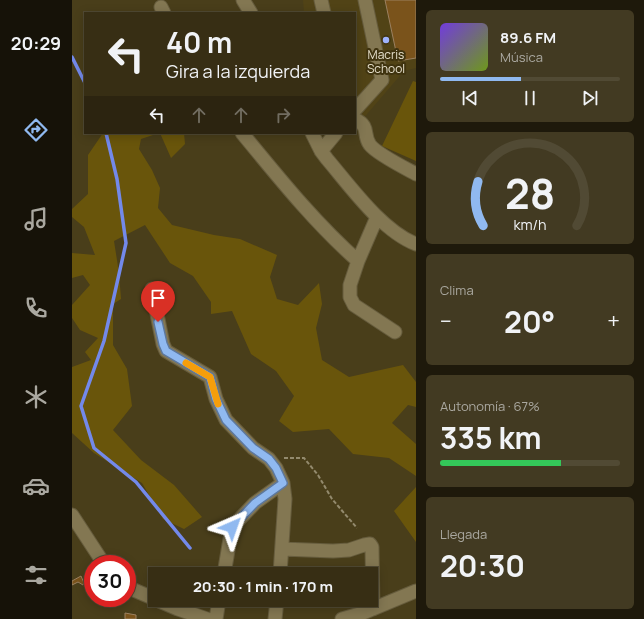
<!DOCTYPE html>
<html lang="es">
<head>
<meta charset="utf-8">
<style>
	body { margin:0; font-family:Manrope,sans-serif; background:#423a22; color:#f1f3f6; height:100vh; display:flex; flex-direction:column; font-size:15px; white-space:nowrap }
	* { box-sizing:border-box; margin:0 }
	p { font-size:13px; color:#aaa8a0 }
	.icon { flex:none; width:22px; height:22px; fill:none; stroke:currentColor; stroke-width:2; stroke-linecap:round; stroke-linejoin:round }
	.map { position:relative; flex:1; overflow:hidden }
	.drawer { display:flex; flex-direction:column; gap:10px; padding:10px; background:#1e190b; width:228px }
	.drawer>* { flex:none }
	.banner { position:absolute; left:12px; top:12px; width:272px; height:122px; border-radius:0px; box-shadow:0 2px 10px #0003,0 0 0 1px #514a34; background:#372e14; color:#f1f3f6; overflow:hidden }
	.speed { position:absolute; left:12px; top:555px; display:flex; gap:8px; font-size:20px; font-weight:700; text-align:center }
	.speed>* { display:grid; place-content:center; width:52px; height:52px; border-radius:50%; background:#372e14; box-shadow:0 2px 10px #0003,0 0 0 1px #514a34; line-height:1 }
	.speed .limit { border:6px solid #d22; background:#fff; color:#111 }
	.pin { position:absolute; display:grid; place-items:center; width:34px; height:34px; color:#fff; margin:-41px -17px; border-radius:50% 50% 50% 0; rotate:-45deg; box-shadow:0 0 4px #0007 }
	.pin .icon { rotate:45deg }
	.me { position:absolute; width:44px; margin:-22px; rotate:43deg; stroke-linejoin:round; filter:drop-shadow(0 0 3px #0008) }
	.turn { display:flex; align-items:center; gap:14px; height:84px; padding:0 16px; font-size:18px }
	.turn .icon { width:52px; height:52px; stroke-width:2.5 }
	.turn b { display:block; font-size:28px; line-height:34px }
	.lanes { display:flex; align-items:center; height:38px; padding:0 16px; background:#0003; justify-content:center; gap:20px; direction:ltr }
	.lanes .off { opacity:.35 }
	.big { font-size:30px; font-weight:700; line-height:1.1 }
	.drawer .widget { flex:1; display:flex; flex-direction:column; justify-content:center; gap:6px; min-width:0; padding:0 14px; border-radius:6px; background:#423a22 }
	.drawer .dial { align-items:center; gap:0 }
	.dial svg { height:104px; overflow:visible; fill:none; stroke:#514a34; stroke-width:7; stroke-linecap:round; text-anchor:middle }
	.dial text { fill:#f1f3f6; stroke:none }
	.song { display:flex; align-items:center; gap:12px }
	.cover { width:48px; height:48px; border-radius:6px; background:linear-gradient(135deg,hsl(260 70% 55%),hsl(80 70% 35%)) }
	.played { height:4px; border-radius:2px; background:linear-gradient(90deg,#90b9f0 45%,#514a34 45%) }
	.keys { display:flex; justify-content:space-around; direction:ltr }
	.heat { display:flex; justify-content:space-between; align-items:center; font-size:22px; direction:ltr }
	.charge { height:6px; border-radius:3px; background:linear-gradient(90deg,#34c759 67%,#514a34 0) }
	.trip { position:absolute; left:76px; top:567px; width:230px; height:40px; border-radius:0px; background:#372e14; box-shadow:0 2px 10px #0003,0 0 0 1px #514a34; font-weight:700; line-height:40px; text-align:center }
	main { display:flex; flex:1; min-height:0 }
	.tabs { display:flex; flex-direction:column; width:72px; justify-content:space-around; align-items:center; background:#161208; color:#aaa8a0 }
	.tabs .icon { width:28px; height:28px }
	.tabs .current { color:#90b9f0 }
	.tabs b { font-size:18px; color:#f1f3f6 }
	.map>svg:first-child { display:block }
</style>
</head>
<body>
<main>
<nav class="tabs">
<b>20:29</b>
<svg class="icon current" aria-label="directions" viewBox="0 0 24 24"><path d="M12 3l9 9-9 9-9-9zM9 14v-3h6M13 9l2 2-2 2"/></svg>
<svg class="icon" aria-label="music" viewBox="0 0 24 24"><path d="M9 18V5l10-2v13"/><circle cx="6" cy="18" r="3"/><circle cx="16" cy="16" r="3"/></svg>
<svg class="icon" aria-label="phone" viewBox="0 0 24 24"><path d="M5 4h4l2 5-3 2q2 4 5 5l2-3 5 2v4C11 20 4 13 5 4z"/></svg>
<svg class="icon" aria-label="climate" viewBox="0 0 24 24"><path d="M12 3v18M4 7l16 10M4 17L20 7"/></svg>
<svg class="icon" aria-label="car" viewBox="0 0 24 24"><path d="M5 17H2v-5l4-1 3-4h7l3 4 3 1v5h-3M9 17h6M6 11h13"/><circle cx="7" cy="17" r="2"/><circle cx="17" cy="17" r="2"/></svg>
<svg class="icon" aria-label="filters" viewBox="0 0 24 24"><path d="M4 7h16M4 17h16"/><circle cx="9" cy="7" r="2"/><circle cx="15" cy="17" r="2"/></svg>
</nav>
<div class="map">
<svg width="344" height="619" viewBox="0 0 344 619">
	<rect width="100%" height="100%" fill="#493e1a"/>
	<path fill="#514316" d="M231 0H344V68L332 71 283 128V13H232Z"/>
	<path fill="#69550b" d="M341 81 344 82V161L310 146Z
		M31 133H87L69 139 67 149 80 170 88 188 86 208 100 225 142 235 168 239 205 255 198 277 205 299 226 305 247 283 250 304 244 328 250 360 277 377 331 365 344 382V407L336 405 320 423 344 444V476L317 458 281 454 257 429 221 432 207 421 222 396 204 371 179 354 160 311 139 314V302L121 276 98 263 73 225 42 241 47 273 49 299 41 304V345L55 369 60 406 41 430 69 460 102 485 130 517 112 529 91 519 70 483 22 453 0 433V367L19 360 13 352 26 338 8 330 0 318V305L18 285 11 275 0 278V253L23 255 12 227 0 217V209L16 194V155Z
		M88 133H112L113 144 99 158Z
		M344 487V542L322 511Z"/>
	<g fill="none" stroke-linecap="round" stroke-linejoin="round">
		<path stroke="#7389ea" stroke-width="3.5" d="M0 57 13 83
			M34 133 45 179 54 243 32 341 9 406 22 448 64 482 118 548"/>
	</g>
	<path fill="#7a531b" stroke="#9b8161" d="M313 0H344V58L326 61Z
		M9 576 12 583 11 585 6 582 0 585V581Z
		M53 613 64 615V619H53Z"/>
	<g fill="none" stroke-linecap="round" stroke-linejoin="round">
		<g stroke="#665c3d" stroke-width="15">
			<path id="minor" d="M171 0 179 13
				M249 0 252 13
				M89 7 92 13
				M283 110 310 80 293 0
				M283 119C299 127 290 134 298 145 305 154 333 168 344 174
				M170 133C207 178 243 223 286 261L305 217
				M240 133 249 151 255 159C278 186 310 231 344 244
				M249 151 264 133
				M286 261 278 285V297L282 305 323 332
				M80 289 91 344 94 351 138 377 144 399 154 420 181 448 197 459 204 468 211 483 183 503 160 527 152 574
				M0 515 32 564
				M210 549 261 551 277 550 292 545 298 544 300 547 301 609
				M208 574 213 499 211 483
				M55 587 83 599
				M85 600 106 609 135 619
				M144 619 147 600
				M203 619 205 600
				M270 619 291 613 344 591"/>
		</g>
		<path stroke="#938a6d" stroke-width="2" stroke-dasharray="4 2" stroke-linecap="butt" d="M212 458H232L246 475 260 499 285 528"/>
		<use href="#minor" stroke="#837752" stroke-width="13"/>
	</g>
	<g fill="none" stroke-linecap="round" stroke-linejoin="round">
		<g stroke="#5e789c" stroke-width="10">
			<path id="route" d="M86 322 91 344 94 351 138 377 144 399 154 420 181 448 197 459 204 468 211 483 183 503 160 527"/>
		</g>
		<use href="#route" stroke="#90b9f0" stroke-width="7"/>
		<path stroke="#f59e0b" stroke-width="7" d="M114 363 138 377 146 404"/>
	</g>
	<circle fill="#9fb3fd" stroke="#3f330f" stroke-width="1.5" cx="314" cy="40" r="4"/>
	<g text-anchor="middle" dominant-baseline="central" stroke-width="4" stroke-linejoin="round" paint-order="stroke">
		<g font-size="12" fill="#e5dfcb" stroke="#3f330f">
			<text x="314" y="54">Macris<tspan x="314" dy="14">School</tspan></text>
		</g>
	</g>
</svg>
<div class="speed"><div class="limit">30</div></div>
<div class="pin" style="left:86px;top:322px;background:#d93025"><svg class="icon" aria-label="arrive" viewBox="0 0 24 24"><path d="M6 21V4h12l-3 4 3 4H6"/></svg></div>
<svg class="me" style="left:160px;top:527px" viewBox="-20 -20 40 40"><path d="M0-17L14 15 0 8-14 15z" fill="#90b9f0" stroke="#fff" stroke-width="4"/></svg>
<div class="trip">20:30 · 1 min · 170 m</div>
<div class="banner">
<div class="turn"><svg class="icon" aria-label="left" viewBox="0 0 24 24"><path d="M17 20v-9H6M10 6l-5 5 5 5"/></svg><div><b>40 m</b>Gira a la izquierda</div></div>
<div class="lanes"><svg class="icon" aria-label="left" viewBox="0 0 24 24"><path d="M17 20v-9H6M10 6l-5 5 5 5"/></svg><svg class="icon off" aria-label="ahead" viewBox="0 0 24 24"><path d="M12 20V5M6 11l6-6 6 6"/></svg><svg class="icon off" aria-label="ahead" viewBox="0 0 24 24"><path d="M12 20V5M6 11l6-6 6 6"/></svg><svg class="icon off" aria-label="right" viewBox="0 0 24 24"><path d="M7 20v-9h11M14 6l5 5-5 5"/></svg></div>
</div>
</div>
<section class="drawer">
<div class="widget">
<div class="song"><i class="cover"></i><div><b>89.6 FM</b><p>Música</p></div></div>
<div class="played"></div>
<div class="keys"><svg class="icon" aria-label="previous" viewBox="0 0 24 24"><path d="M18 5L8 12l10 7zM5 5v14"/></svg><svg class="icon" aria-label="pause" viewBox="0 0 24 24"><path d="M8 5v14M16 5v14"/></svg><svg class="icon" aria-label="next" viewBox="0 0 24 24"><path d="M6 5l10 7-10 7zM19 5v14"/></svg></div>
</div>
<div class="widget dial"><svg viewBox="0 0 100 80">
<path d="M14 69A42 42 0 1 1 86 69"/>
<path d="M14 69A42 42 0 0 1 10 35" stroke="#90b9f0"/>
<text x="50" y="56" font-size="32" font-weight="700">28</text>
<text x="50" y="72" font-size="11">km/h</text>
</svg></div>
<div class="widget"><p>Clima</p>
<div class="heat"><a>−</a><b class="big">20°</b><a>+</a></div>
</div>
<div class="widget"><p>Autonomía · 67%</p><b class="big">335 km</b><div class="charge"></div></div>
<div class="widget"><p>Llegada</p><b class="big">20:30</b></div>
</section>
</main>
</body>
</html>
